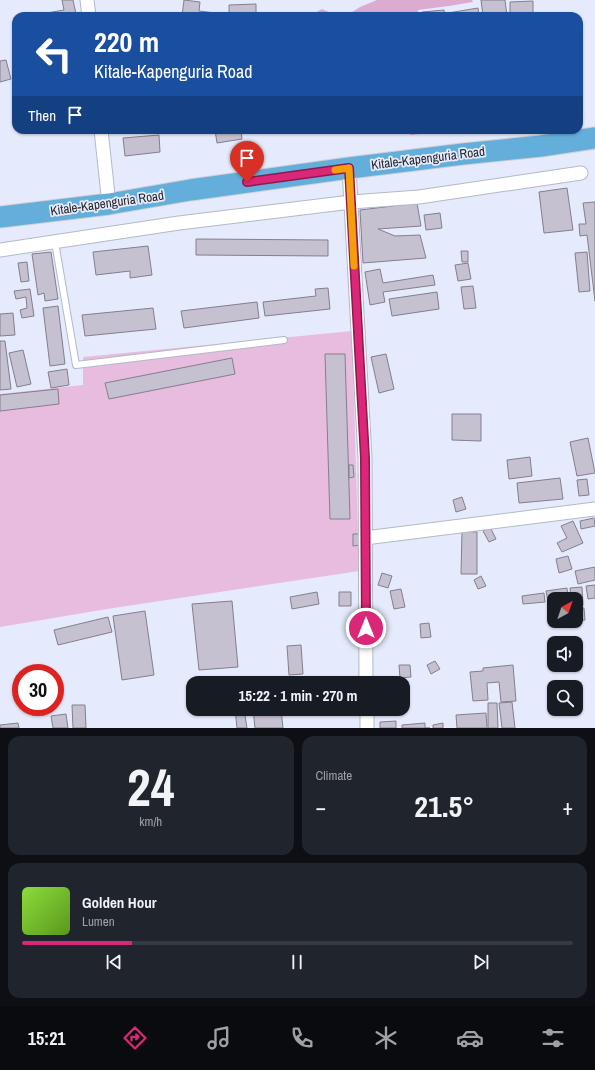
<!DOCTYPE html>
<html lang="en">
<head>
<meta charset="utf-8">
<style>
	body { margin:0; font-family:"Archivo Narrow",sans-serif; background:#20242c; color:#f1f3f6; height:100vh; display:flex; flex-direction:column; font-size:15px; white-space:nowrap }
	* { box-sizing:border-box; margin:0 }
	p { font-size:13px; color:#9ea1a6 }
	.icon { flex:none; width:22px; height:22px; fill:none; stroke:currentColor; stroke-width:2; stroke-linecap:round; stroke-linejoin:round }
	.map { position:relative; height:728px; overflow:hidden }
	.panel { display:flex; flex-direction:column; gap:8px; padding:8px; background:#0d0f14; flex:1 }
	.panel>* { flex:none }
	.top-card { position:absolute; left:12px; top:12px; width:571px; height:122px; border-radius:12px; box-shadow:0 1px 3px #0004; background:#1a4fa0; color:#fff; overflow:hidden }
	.needle { width:26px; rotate:40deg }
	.fabs { position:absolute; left:547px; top:592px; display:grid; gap:8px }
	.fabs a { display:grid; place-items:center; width:36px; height:36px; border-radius:8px; background:#171b24; box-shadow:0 1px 3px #0004; font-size:20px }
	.speed { position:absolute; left:12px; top:664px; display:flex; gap:8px; font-size:20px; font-weight:700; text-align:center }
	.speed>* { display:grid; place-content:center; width:52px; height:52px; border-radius:50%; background:#171b24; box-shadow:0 1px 3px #0004; line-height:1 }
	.speed .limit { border:6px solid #d22; background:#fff; color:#111 }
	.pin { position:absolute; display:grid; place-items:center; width:34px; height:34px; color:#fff; margin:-41px -17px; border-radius:50% 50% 50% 0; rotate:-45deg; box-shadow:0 0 4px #0007 }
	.pin .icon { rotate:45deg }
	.me { position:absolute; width:44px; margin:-22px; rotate:0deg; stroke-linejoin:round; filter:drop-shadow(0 0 3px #0008) }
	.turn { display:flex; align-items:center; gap:14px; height:84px; padding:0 16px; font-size:18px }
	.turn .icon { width:52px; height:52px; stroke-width:2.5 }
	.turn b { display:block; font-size:28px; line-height:34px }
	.then { display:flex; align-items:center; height:38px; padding:0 16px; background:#0003; gap:8px; font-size:15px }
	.big { font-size:30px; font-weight:700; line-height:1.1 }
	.panel .tile { flex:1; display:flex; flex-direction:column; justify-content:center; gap:6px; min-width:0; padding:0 14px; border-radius:12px; background:#20242c }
	.panel .dial { align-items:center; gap:0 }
	.dial b { font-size:52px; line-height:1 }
	.song { display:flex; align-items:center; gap:12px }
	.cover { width:48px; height:48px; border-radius:6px; background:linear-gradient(135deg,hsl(90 70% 55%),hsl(90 70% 35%)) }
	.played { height:4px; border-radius:2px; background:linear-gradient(90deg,#db2777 20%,#363941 20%) }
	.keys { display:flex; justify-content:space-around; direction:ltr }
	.heat { display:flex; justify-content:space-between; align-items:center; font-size:22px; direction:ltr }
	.panel .tiles { flex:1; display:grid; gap:8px; grid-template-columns:1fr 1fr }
	.tile:last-child { grid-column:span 2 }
	.trip { position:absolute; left:186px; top:676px; width:224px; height:40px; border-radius:12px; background:#171b24; box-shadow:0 1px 3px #0004; font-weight:700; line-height:40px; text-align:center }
	.tab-bar { display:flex; height:64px; justify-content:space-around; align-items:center; background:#090b0e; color:#9ea1a6 }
	.tab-bar .icon { width:28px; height:28px }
	.tab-bar .on { color:#db2777 }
	.tab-bar b { font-size:18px; color:#f1f3f6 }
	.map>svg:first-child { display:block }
</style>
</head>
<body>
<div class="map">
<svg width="595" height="728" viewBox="0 0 595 728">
	<rect width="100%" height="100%" fill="#e5ebfc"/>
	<path fill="#e7bcde" d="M352 331 359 571 107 609 0 627V394L83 385V357Z"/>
	<path fill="#dcabd2" d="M377 0H472L473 2 449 6 418 10 417 16H346L360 7Z
		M322 9 338 16H309Z
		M405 130H429L427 133 411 135Z"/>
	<path fill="#c6c1d1" stroke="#847e8d" d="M62 0H73L76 14 65 16H48L47 13 64 10Z
		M184 0 200 2 199 11 215 13V16H182Z
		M481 0H505L507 16H483Z
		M533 1V16H510V2Z
		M256 4V13H268V16H229V5Z
		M478 8 479 16H449L448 13Z
		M444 10 445 16H423L422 12Z
		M6 60 11 79 0 82V61Z
		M119 130H134V131L119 132Z
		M215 130H241L242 139 217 143Z
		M159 135 160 152 125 156 123 138Z
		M567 188 573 230 544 233 539 192Z
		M595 202V301L587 235 580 236 579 224H586L583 203Z
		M417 203 421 226 378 229 395 236 420 235 426 258 363 263 360 210Z
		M440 213 442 228 426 230 424 215Z
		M196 239 328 240V256L196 255Z
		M148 246 152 275 130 278V271L96 275 93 252Z
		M461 251H468V262H462Z
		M51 252 58 299 45 301 44 293 38 295 32 254Z
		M587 252 590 291 579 292 575 253Z
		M27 262 29 281 21 282 18 263Z
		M468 263 471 279 458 281 455 265Z
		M380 269 383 283 433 275 435 285 383 292 385 302 370 305 365 272Z
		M473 286 476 308 464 309 461 287Z
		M328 288 330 309 265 316 263 302 316 296 315 289Z
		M30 289 34 316 22 318 20 310 27 308 26 297 16 299 14 291Z
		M437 292 439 309 392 316 389 299Z
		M257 302 259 318 184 328 181 311Z
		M58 306 65 364 50 366 43 308Z
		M153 308 156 329 85 336 82 315Z
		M13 313 15 335 0 336V314Z
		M0 341H5L11 389 0 390Z
		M23 350 31 384 17 387 9 353Z
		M325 354H345L350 519H330Z
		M386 354 394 389 379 393 371 357Z
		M232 358 235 374 109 399 105 383Z
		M67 369 69 385 51 388 48 372Z
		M58 389 59 404 0 411V395Z
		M452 414H481V441L452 440Z
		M588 438 595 473 577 476 570 442Z
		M530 457 532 476 509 479 507 460Z
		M349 465H353L354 477 349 478Z
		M560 478 563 499 519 503 517 483Z
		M587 479 589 495 579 496 577 480Z
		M462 497 466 509 456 512 453 500Z
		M594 518 595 526 581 529 580 521Z
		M573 521 583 543 562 552 557 543 567 538 561 526Z
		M490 527 496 539 489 542 483 531Z
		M462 531 477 532V574H461Z
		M353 534H361V545L353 546Z
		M568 556 572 569 559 573 556 559Z
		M595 567V580L578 584 575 571Z
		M382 573 392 576 388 588 378 585Z
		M481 576 486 586 478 589 474 580Z
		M595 585V598L588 599 586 586Z
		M582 587 583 605 576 606V599H571L570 588Z
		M567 588 568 599H554V600L548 601 546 591Z
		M401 589 405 607 394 609 390 591Z
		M317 592 319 604 292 609 290 597Z
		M339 592H351V606H339Z
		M544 593 545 602 523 604 522 596Z
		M232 601 238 667 199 670 192 604Z
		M584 608 585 620 576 621V609Z
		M145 611 154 675 122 680 113 616Z
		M108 617 112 632 58 645 54 630Z
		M429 623 431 637 421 638 420 624Z
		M301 645 303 674 289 675 287 646Z
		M435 661 440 669 431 674 427 665Z
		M399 665H410L411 677 400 678Z
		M513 665 516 701 501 702 499 682 487 683 488 700 473 701 470 672 483 671V668Z
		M512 702 515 728H502L499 703Z
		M488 703H497L498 728H488Z
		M72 705H85L86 728H73Z
		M235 709H244L247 728H237Z
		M253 709H281L283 728H255Z
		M486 713 487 728H457L456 715Z
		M66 714 68 728H53L51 716Z
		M396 721V728H380V722Z
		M18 723 19 728H0V725Z
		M425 723V728H430H402V725Z
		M443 723V728H433V725Z"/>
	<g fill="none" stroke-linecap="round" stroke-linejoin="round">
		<g stroke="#b3b9c9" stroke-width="8">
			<path id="service" d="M55 242 76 365 284 340"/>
		</g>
		<g stroke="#b3b9c9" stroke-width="15">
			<path id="minor" d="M87 0 89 16
				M101 130 109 204
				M349 168 365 458 366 683
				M0 250 179 223 351 202 419 197 581 173
				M365 538 595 509
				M367 709V728"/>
		</g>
		<g stroke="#cfcfd1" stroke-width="23">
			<path id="trunk" d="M0 217 109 204 190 190 349 168 463 154 541 146 595 138"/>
		</g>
		<use href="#service" stroke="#fff" stroke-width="6"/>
		<use href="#minor" stroke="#fff" stroke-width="13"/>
		<use href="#trunk" stroke="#63aedb" stroke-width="21"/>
	</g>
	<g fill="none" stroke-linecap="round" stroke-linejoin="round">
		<g stroke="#8e194d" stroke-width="10">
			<path id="route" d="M247 182 349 168 365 458 366 628"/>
		</g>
		<use href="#route" stroke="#db2777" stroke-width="7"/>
		<path stroke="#f59e0b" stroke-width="7" d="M335 170 349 168 354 266"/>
	</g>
	<g text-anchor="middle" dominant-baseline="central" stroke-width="3.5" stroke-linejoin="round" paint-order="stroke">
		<g font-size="13" fill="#24262c" stroke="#e5ebfc">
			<text transform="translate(428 158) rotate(-7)">Kitale-Kapenguria Road</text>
			<text transform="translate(107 203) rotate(-8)">Kitale-Kapenguria Road</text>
		</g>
	</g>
</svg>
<div class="fabs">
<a><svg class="needle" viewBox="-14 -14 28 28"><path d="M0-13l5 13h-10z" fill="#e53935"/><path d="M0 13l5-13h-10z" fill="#9ea1a6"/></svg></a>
<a><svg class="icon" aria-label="sound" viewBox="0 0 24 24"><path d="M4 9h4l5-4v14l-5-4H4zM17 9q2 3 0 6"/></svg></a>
<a><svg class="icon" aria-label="search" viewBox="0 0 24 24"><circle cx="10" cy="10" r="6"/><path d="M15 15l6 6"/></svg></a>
</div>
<div class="speed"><div class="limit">30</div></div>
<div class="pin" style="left:247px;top:182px;background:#d93025"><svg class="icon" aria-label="arrive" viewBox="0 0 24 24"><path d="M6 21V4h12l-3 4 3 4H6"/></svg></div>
<svg class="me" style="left:366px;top:628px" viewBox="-20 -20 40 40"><circle r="17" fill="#db2777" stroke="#fff" stroke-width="3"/><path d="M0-11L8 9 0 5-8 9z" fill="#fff"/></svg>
<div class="trip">15:22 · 1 min · 270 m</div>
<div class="top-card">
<div class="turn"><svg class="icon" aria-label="left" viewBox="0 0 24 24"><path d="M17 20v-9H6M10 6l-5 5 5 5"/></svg><div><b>220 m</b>Kitale-Kapenguria Road</div></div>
<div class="then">Then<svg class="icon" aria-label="arrive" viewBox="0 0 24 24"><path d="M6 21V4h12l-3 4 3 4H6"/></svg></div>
</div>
</div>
<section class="panel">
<div class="tiles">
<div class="tile dial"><b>24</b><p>km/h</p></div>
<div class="tile"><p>Climate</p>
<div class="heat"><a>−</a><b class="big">21.5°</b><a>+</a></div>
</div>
<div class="tile">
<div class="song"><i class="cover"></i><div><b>Golden Hour</b><p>Lumen</p></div></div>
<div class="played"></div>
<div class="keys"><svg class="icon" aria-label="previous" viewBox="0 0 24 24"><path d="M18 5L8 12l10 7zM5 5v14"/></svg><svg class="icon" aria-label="pause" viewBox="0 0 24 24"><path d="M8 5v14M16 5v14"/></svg><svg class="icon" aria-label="next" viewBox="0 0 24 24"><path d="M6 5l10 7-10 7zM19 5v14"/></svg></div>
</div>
</div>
</section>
<nav class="tab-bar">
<b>15:21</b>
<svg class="icon on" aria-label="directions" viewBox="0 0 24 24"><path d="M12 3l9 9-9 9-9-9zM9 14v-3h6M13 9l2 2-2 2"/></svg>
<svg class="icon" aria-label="music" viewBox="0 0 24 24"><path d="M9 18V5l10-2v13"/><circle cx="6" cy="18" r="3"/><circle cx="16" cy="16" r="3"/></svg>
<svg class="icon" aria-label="phone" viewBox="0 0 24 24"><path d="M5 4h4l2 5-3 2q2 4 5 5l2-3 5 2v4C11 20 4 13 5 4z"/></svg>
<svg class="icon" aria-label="climate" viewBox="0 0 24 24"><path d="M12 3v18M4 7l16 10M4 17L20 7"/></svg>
<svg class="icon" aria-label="car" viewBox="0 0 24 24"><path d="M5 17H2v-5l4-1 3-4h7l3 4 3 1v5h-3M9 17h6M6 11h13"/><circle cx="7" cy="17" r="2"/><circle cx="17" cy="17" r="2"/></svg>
<svg class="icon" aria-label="filters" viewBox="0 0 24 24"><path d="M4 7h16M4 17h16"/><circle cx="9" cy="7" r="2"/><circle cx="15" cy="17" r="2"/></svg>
</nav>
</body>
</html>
